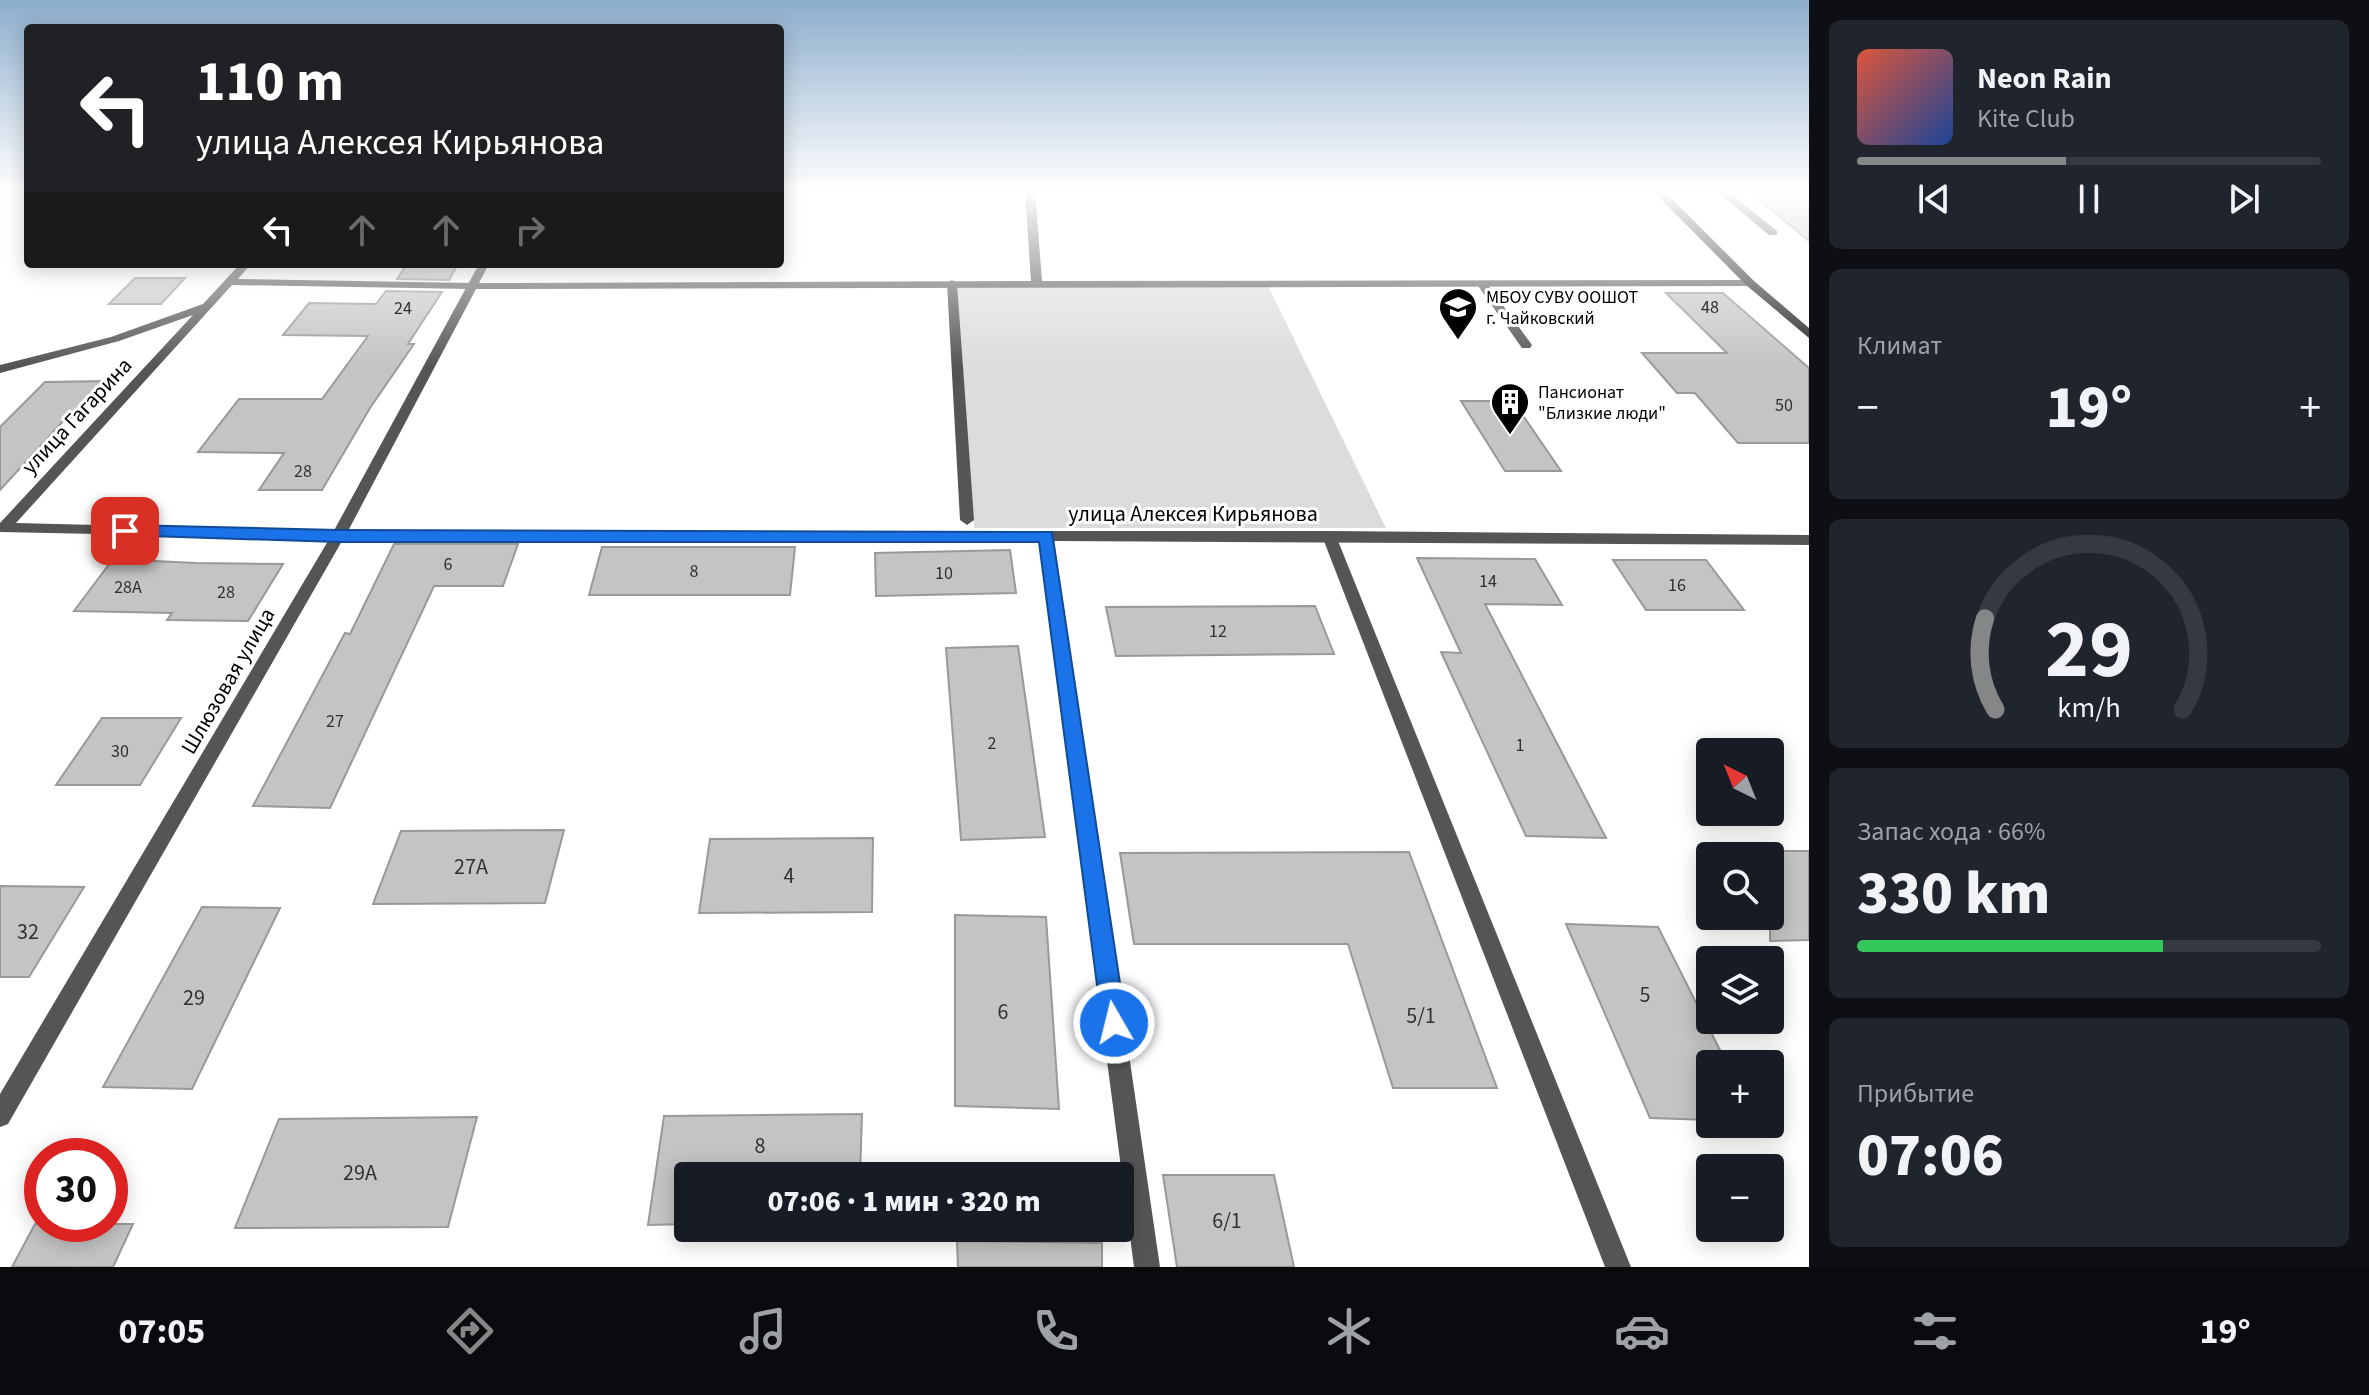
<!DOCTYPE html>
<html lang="ru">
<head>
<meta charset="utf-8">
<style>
	body { margin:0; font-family:"Source Sans 3",sans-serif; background:#20242c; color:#f1f3f6; height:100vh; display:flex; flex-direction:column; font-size:30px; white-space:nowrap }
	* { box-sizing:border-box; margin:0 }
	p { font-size:26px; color:#9ea1a6 }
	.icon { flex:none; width:44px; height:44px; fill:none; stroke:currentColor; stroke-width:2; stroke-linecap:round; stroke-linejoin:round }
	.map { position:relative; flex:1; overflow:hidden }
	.panel { display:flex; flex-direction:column; gap:20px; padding:20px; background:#0d0f14; width:560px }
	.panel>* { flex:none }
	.banner { position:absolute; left:24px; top:24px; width:760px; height:244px; border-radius:8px; box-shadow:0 4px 20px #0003; background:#202124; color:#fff; overflow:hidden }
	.needle { width:52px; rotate:317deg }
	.fabs { position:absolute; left:1696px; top:738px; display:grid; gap:16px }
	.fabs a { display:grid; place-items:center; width:88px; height:88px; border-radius:8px; background:#171b24; box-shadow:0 4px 20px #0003; font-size:40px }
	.speed { position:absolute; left:24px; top:1138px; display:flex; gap:16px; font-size:40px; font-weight:700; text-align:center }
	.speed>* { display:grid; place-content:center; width:104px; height:104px; border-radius:50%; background:#171b24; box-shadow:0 4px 20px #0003; line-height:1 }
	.speed .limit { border:12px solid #d22; background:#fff; color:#111 }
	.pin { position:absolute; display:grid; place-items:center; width:68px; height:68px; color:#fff; margin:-34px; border-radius:16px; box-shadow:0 4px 12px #0006 }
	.me { position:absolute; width:88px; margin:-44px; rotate:352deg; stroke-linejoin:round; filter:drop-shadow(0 0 6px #0008) }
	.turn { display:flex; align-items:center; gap:28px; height:168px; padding:0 40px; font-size:36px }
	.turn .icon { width:104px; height:104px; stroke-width:2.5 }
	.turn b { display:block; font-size:56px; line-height:68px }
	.lanes { display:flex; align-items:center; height:76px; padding:0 40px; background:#0003; justify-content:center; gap:40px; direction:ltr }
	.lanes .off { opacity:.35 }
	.big { font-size:60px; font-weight:800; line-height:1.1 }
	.panel .tile { flex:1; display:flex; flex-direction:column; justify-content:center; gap:12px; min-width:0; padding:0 28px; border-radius:12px; background:#20242c }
	.panel .dial { align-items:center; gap:0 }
	.dial svg { height:208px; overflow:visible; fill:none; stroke:#363941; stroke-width:7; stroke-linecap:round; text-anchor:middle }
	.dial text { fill:#f1f3f6; stroke:none }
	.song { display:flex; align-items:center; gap:24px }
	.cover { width:96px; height:96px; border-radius:12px; background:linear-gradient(135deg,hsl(10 70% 55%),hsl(220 70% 35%)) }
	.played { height:8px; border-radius:4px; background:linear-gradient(90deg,#858687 45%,#363941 45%) }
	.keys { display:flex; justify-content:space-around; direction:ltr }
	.heat { display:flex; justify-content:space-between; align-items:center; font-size:44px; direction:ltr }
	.charge { height:12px; border-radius:6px; background:linear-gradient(90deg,#34c759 66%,#363941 0) }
	.trip { position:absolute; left:674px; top:1162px; width:460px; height:80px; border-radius:8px; background:#171b24; box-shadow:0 4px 20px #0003; font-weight:800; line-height:80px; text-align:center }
	.tabs { display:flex; height:128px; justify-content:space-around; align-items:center; background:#090b0e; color:#9ea1a6 }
	.tabs .icon { width:56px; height:56px }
	.tabs .current { color:#858687 }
	.tabs b { font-size:36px; color:#f1f3f6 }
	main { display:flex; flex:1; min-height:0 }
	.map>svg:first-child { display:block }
</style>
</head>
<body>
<main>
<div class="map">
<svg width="1809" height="1267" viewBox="0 0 1809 1267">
	<rect width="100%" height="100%" fill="#fff"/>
	<path fill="#dcdcdc" d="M957 286H1268L1386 528H974Z"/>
	<path fill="#c4c4c4" stroke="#999" stroke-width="2" d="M1747 190H1809V241Z
		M407 264H458L449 280 397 279Z
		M135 278H185L161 304H109Z
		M386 291 442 292 408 344H414L370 408 322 490H259L284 453 198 452 239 399H322L368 336 283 335 309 303 376 304Z
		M1666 293H1723L1809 368V443H1738L1695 393H1677L1642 353H1727Z
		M106 381 72 418H66L0 490V427L45 382Z
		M1461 401H1513L1561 471H1505Z
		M394 544H518L503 586H434L330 808 253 806 345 633 350 634Z
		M602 547H795L790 595H589Z
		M1010 550 1016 593 876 596 875 553Z
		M1417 558 1535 559 1562 605 1485 604 1606 838 1526 836 1441 652 1461 653Z
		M113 559 196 563 283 564 248 621 167 620 172 613 74 611Z
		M1613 560H1706L1744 610H1646Z
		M1315 606 1334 654 1116 656 1106 607Z
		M1018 646 1045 837 961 840 946 648Z
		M102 718H181L140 785H56Z
		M564 830 545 903 373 904 401 831Z
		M873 838 872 912 699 913 710 839Z
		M1770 851H1809V940L1770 941Z
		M1409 852 1497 1088H1393L1348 944H1134L1120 853Z
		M0 886 84 887 29 977H0Z
		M202 907 280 908 192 1089 103 1087Z
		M955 915 1046 917 1059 1109 955 1106Z
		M1566 924 1658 927 1727 1064H1710V1120L1650 1118Z
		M862 1114 860 1176H688V1224L648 1225 664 1116Z
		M477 1117 448 1227 235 1228 279 1119Z
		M1163 1175H1274L1294 1267H1177Z
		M35 1224H133L113 1267H12Z
		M957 1241 1102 1243V1267H958Z"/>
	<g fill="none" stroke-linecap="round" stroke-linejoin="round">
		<path fill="#555" fill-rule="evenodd" d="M1715 190H1726L1777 231V235H1769Z
			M240 264H251L238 279 472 283 478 286 472 289 232 285 16 523 338 531 343 533 345 536 343 539 0 532V523L193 315 119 341 0 373V365L111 337 203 304Z
			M952 280 957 283 974 520 967 525 960 520 947 283Z
			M1477 281H1485L1532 345 1530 348H1522L1476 283Z
			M1329 531 1336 536 1631 1267H1605L1322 536Z"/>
		<path fill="#555" fill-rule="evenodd" d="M1025 190H1035L1042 281 1750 280 1755 283 1750 286 476 289 348 531H1329L1809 535V545L1054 541 1160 1267H1134L1039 541H342L8 1124 0 1127V1094L331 536 479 264H489L479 283 1031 281Z"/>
		<path fill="#222" fill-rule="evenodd" d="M1652 190H1663L1754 281 1809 328V338L1746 285Z"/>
	</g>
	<linearGradient id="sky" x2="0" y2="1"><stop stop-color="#8cadcc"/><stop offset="0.52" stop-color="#fff"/><stop offset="1" stop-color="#fff" stop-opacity="0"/></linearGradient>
	<rect width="1809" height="367" fill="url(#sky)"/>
	<path fill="#1a73e8" stroke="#114b97" stroke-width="2" d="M125 525 338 530 1052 532 1126 1023 1122 1032 1114 1036 1105 1032 1102 1023 1039 542H338L119 535 117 531 119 527Z"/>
	<defs>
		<g id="school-pin" transform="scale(2)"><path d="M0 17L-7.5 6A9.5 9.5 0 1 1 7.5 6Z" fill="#000" stroke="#fff"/><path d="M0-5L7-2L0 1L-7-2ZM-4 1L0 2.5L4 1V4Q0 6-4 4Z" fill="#fff"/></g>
		<g id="building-pin" transform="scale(2)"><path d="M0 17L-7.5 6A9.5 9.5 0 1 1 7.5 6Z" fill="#000" stroke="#fff"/><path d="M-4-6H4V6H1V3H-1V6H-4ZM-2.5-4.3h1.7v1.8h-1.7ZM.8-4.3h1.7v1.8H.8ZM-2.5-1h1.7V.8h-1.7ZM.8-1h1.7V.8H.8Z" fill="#fff"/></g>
	</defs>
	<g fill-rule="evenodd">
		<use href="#school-pin" x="1458" y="307"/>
		<use href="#building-pin" x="1510" y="402"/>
	</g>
	<g text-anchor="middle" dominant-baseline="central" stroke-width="6" stroke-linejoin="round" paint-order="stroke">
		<g font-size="18" fill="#000" stroke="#fff" text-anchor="start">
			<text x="1486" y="297">МБОУ СУВУ ООШОТ<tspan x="1486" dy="21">г. Чайковский</tspan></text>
			<text x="1538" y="392">Пансионат<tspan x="1538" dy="21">"Близкие люди"</tspan></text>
		</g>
		<g font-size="18" fill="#313131">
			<text x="1710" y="307">48</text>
			<text x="403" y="308">24</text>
			<text x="1784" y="405">50</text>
			<text x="303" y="471">28</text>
			<text x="448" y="564">6</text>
			<text x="694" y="571">8</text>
			<text x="944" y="573">10</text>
			<text x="1488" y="581">14</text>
			<text x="1677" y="585">16</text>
			<text x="128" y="587">28А</text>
			<text x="226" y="592">28</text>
			<text x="1218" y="631">12</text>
			<text x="335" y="721">27</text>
			<text x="992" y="743">2</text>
			<text x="1520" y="745">1</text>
			<text x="120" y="751">30</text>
		</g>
		<g font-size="22" fill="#000" stroke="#fff">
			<text transform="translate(77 416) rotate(-47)">улица Гагарина</text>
			<text x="1193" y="514">улица Алексея Кирьянова</text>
			<text transform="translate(228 681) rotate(-60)">Шлюзовая улица</text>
		</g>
		<g font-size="22" fill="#313131">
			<text x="471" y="867">27А</text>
			<text x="789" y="876">4</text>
			<text x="28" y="932">32</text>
			<text x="1645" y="995">5</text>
			<text x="194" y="998">29</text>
			<text x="1003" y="1012">6</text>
			<text x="1421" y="1016">5/1</text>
			<text x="760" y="1146">8</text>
			<text x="360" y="1173">29А</text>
			<text x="1227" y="1221">6/1</text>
		</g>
	</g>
</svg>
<div class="fabs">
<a><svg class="needle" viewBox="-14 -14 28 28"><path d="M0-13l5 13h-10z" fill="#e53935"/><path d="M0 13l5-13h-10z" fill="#9ea1a6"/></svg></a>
<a><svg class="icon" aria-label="search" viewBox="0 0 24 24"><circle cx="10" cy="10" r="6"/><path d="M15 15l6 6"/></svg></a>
<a><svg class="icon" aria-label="layers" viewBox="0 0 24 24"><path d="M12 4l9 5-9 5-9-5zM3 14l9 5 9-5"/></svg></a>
<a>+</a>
<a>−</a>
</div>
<div class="speed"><div class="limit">30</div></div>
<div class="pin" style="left:125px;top:531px;background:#d93025"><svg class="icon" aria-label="arrive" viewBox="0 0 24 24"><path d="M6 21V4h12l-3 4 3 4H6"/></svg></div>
<svg class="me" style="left:1114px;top:1023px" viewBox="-20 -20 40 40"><circle r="17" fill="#1a73e8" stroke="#fff" stroke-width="3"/><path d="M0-11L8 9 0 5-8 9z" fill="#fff"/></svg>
<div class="trip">07:06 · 1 мин · 320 m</div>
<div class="banner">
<div class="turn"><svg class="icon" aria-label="left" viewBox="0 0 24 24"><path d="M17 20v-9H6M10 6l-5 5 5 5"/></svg><div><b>110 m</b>улица Алексея Кирьянова</div></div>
<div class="lanes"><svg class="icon" aria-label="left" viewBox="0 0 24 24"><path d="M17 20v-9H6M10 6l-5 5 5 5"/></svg><svg class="icon off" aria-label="ahead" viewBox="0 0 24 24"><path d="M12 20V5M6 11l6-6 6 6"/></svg><svg class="icon off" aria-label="ahead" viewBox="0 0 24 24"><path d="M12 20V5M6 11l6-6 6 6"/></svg><svg class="icon off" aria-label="right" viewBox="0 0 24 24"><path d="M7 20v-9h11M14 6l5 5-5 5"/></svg></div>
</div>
</div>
<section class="panel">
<div class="tile">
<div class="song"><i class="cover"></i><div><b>Neon Rain</b><p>Kite Club</p></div></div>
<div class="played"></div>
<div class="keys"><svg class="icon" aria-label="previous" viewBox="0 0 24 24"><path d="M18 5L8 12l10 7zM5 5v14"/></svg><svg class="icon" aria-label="pause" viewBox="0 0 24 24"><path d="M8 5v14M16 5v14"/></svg><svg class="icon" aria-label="next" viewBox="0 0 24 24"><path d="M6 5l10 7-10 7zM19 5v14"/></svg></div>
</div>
<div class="tile"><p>Климат</p>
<div class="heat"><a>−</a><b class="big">19°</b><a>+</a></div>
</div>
<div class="tile dial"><svg viewBox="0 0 100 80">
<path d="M14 69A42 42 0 1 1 86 69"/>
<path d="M14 69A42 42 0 0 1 10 34" stroke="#858687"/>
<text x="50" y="56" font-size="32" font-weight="700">29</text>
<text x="50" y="72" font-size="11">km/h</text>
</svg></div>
<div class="tile"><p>Запас хода · 66%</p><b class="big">330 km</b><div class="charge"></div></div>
<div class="tile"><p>Прибытие</p><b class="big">07:06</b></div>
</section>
</main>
<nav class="tabs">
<b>07:05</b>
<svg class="icon current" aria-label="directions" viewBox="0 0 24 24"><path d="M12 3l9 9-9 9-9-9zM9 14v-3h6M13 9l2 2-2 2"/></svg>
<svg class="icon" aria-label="music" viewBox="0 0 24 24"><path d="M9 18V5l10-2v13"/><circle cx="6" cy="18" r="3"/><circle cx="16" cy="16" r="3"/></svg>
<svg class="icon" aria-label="phone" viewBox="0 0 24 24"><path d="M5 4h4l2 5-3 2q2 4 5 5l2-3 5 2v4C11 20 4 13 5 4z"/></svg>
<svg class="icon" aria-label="climate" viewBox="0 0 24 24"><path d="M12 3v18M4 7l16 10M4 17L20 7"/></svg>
<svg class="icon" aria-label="car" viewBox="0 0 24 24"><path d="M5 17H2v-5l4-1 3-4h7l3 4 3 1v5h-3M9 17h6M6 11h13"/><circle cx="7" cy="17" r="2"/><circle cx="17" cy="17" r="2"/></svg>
<svg class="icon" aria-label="filters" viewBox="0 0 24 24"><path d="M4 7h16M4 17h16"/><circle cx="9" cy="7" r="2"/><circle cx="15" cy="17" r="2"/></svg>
<b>19°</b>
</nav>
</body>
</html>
